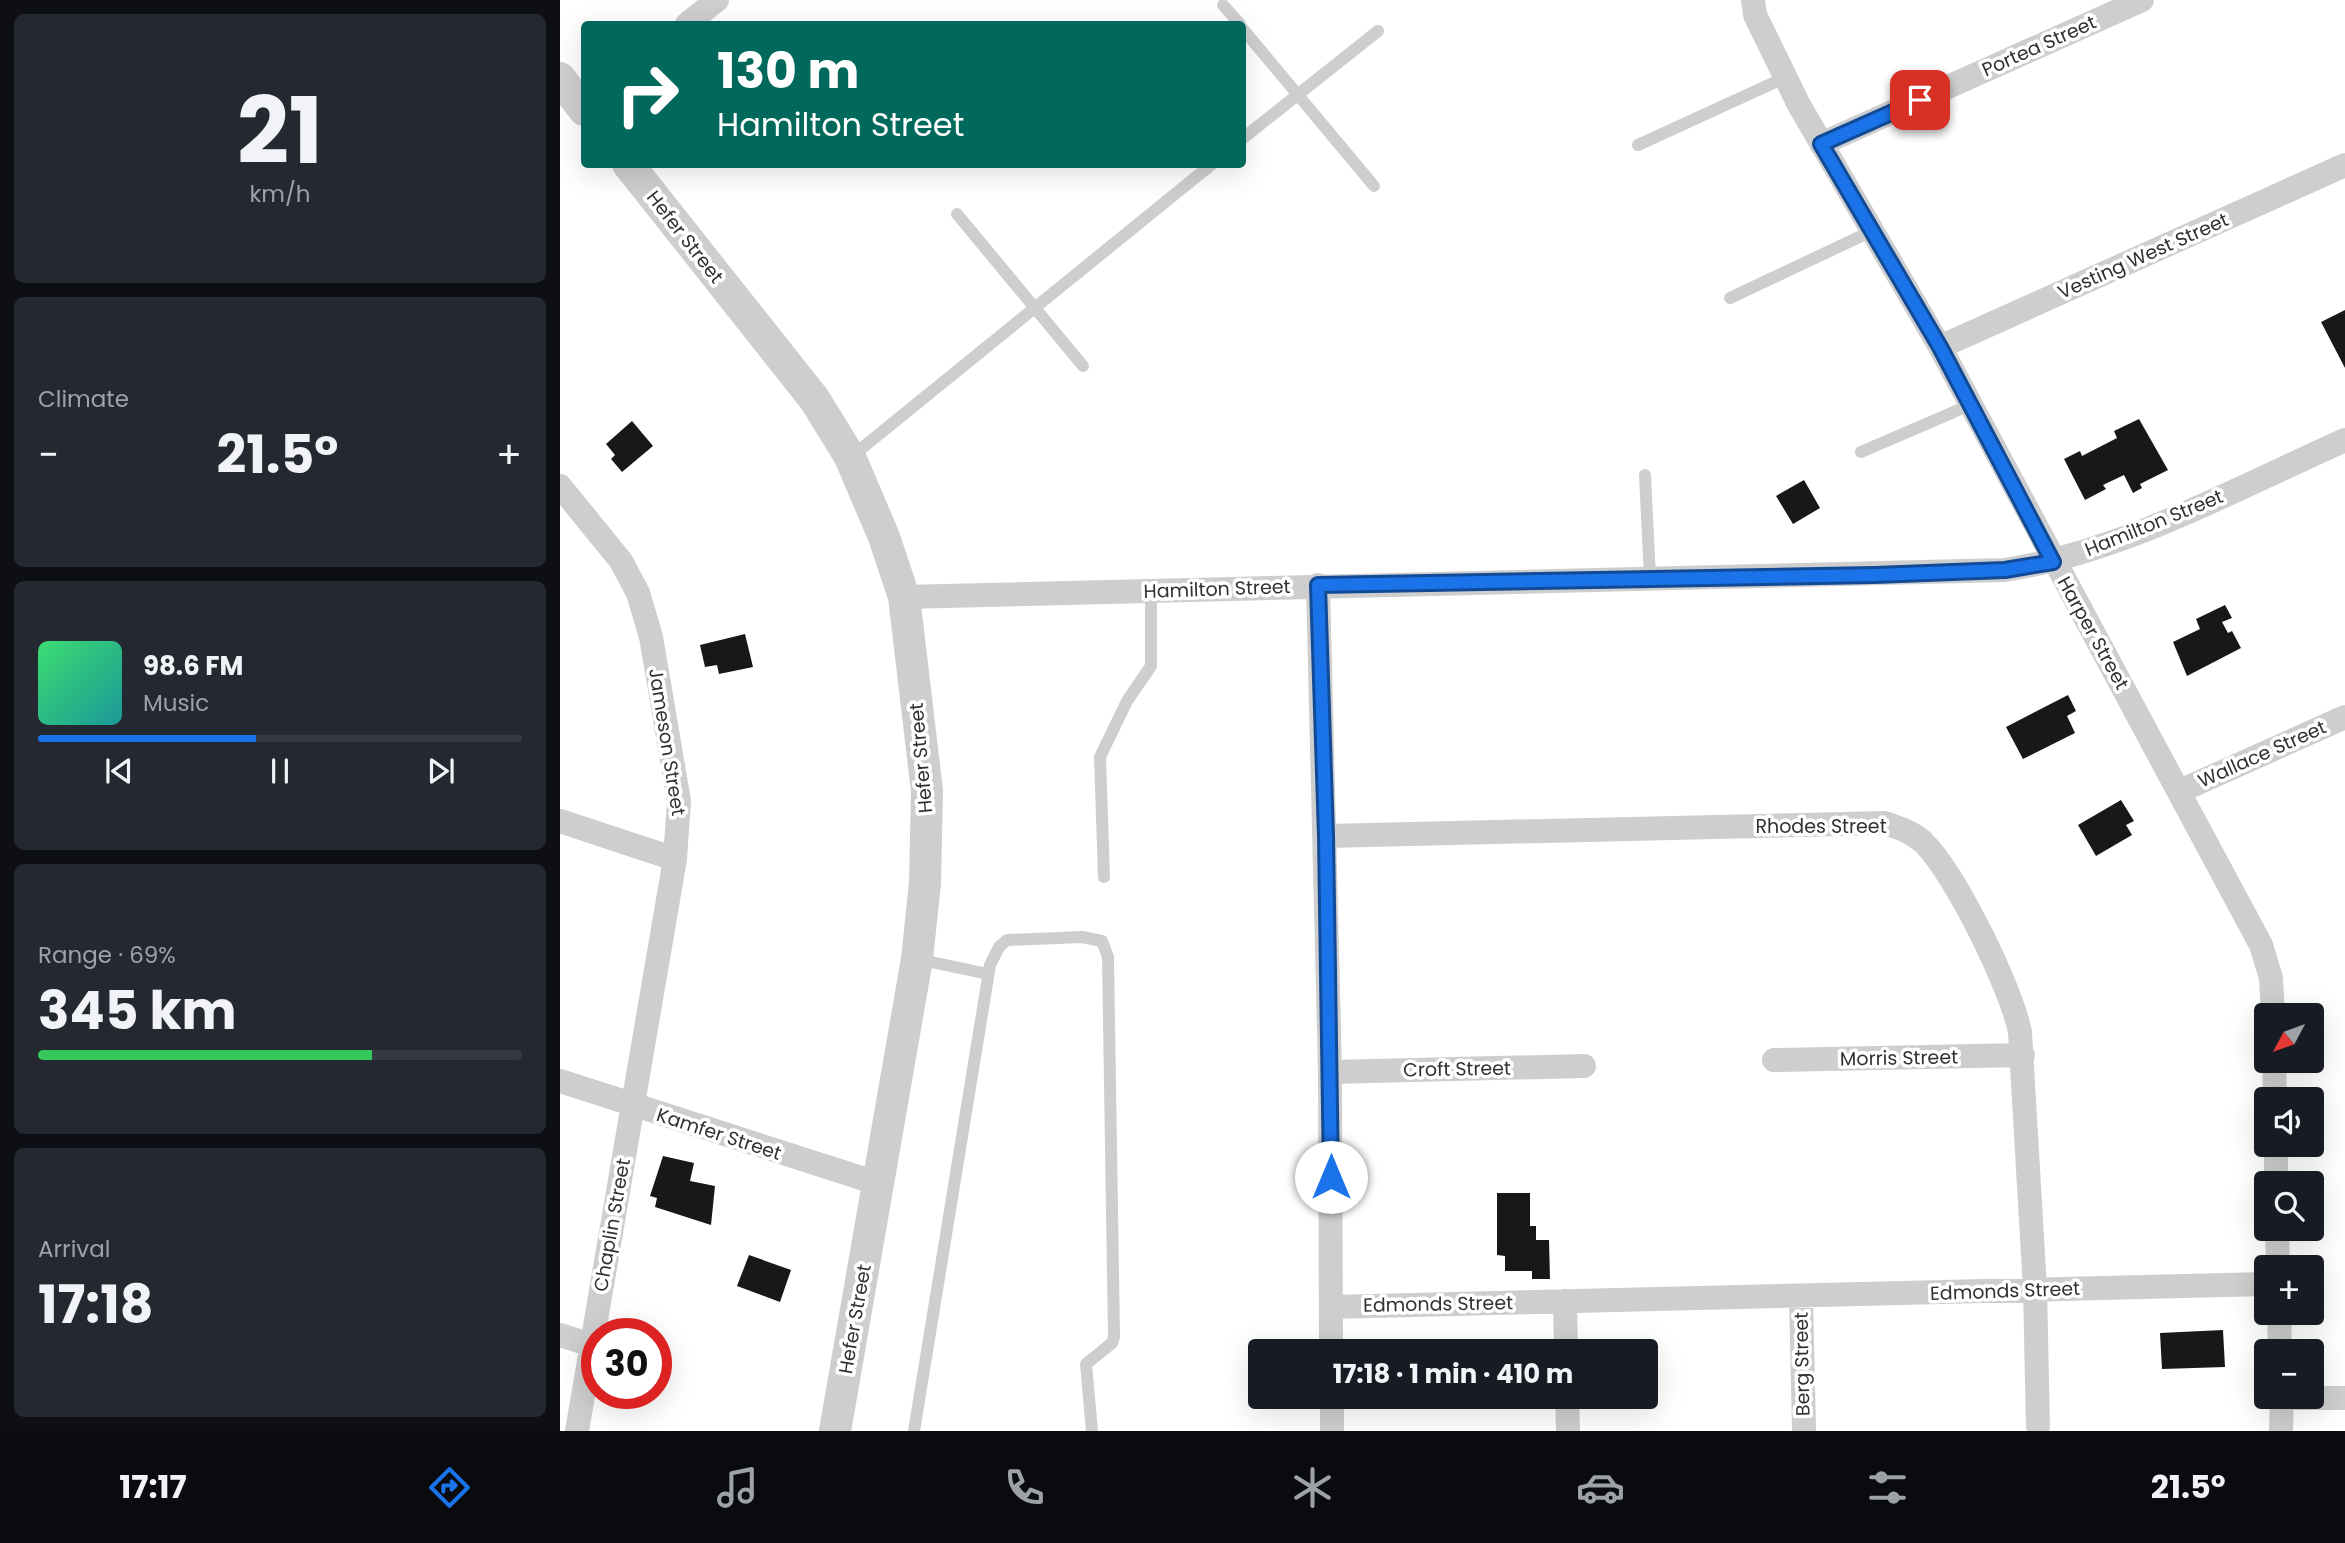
<!DOCTYPE html>
<html lang="en">
<head>
<meta charset="utf-8">
<style>
	body { margin:0; font-family:Poppins,sans-serif; background:#242831; color:#f1f3f6; height:100vh; display:flex; flex-direction:column; font-size:26px; white-space:nowrap }
	* { box-sizing:border-box; margin:0 }
	p { font-size:23px; color:#9ea1a6 }
	.icon { flex:none; width:38px; height:38px; fill:none; stroke:currentColor; stroke-width:2; stroke-linecap:round; stroke-linejoin:round }
	.map { position:relative; flex:1; overflow:hidden }
	.side { display:flex; flex-direction:column; gap:14px; padding:14px; background:#0d0f14; width:560px }
	.side>* { flex:none }
	.hud { position:absolute; left:21px; top:21px; width:665px; height:147px; border-radius:7px; box-shadow:0 7px 28px #0002; background:#00695c; color:#fff; overflow:hidden }
	.needle { width:46px; rotate:229deg }
	.fabs { position:absolute; left:1694px; top:1003px; display:grid; gap:14px }
	.fabs a { display:grid; place-items:center; width:70px; height:70px; border-radius:7px; background:#171b24; box-shadow:0 7px 28px #0002; font-size:35px }
	.speed { position:absolute; left:21px; top:1318px; display:flex; gap:14px; font-size:35px; font-weight:700; text-align:center }
	.speed>* { display:grid; place-content:center; width:91px; height:91px; border-radius:50%; background:#171b24; box-shadow:0 7px 28px #0002; line-height:1 }
	.speed .limit { border:10px solid #d22; background:#fff; color:#111 }
	.pin { position:absolute; display:grid; place-items:center; width:60px; height:60px; color:#fff; margin:-30px; border-radius:14px; box-shadow:0 4px 10px #0006 }
	.me { position:absolute; width:77px; margin:-38px; rotate:0deg; stroke-linejoin:round; filter:drop-shadow(0 0 5px #0008) }
	.turn { display:flex; align-items:center; gap:24px; height:147px; padding:0 21px; font-size:32px }
	.turn .icon { width:91px; height:91px; stroke-width:2.5 }
	.turn b { display:block; font-size:49px; line-height:60px }
	.big { font-size:52px; font-weight:700; line-height:1.1 }
	.side .widget { flex:1; display:flex; flex-direction:column; justify-content:center; gap:10px; min-width:0; padding:0 24px; border-radius:10px; background:#242831 }
	.side .dial { align-items:center; gap:0 }
	.dial b { font-size:91px; line-height:1 }
	.song { display:flex; align-items:center; gap:21px }
	.cover { width:84px; height:84px; border-radius:10px; background:linear-gradient(135deg,hsl(140 70% 55%),hsl(180 70% 35%)) }
	.played { height:7px; border-radius:4px; background:linear-gradient(90deg,#1a73e8 45%,#363941 45%) }
	.keys { display:flex; justify-content:space-around; direction:ltr }
	.heat { display:flex; justify-content:space-between; align-items:center; font-size:38px; direction:ltr }
	.charge { height:10px; border-radius:5px; background:linear-gradient(90deg,#34c759 69%,#363941 0) }
	.trip { position:absolute; left:688px; top:1339px; width:410px; height:70px; border-radius:7px; background:#171b24; box-shadow:0 7px 28px #0002; font-weight:700; line-height:70px; text-align:center }
	.tabs { display:flex; height:112px; justify-content:space-around; align-items:center; background:#090b0e; color:#9ea1a6 }
	.tabs .icon { width:49px; height:49px }
	.tabs .active { color:#1a73e8 }
	.tabs b { font-size:32px; color:#f1f3f6 }
	main { display:flex; flex:1; min-height:0 }
	.map>svg:first-child { display:block }
</style>
</head>
<body>
<main>
<section class="side">
<div class="widget dial"><b>21</b><p>km/h</p></div>
<div class="widget"><p>Climate</p>
<div class="heat"><a>−</a><b class="big">21.5°</b><a>+</a></div>
</div>
<div class="widget">
<div class="song"><i class="cover"></i><div><b>98.6 FM</b><p>Music</p></div></div>
<div class="played"></div>
<div class="keys"><svg class="icon" aria-label="previous" viewBox="0 0 24 24"><path d="M18 5L8 12l10 7zM5 5v14"/></svg><svg class="icon" aria-label="pause" viewBox="0 0 24 24"><path d="M8 5v14M16 5v14"/></svg><svg class="icon" aria-label="next" viewBox="0 0 24 24"><path d="M6 5l10 7-10 7zM19 5v14"/></svg></div>
</div>
<div class="widget"><p>Range · 69%</p><b class="big">345 km</b><div class="charge"></div></div>
<div class="widget"><p>Arrival</p><b class="big">17:18</b></div>
</section>
<div class="map">
<svg width="1785" height="1431" viewBox="0 0 1785 1431">
	<rect width="100%" height="100%" fill="#fff"/>
	<path fill="#181818" d="M1785 310V368L1761 322Z
		M1579 419 1608 470 1580 484 1582 488 1573 493 1564 475 1543 485 1546 489 1525 500 1504 459 1520 451 1522 456 1557 438 1554 431Z
		M72 421 93 446 62 472 51 459 55 455 46 444Z
		M1244 480 1260 508 1233 524 1216 496Z
		M1665 605 1672 618 1662 622 1668 633 1672 631 1681 648 1627 676 1613 642 1640 629 1636 619Z
		M185 634 193 667 159 674 157 665 145 667 140 645Z
		M1508 695 1516 711 1507 716 1515 733 1463 759 1446 727Z
		M1561 800 1574 821 1566 825 1572 835 1536 856 1518 825Z
		M103 1156 134 1163 130 1181 155 1186 151 1225 95 1207 97 1198 90 1196Z
		M937 1193H970V1226H976V1240H989L990 1279H972V1271H945V1256L937 1255Z
		M189 1255 231 1270 220 1302 177 1286Z
		M1663 1330 1665 1367 1602 1369 1600 1333Z"/>
	<g fill="none" stroke-linecap="round" stroke-linejoin="round">
		<path stroke="#cecece" stroke-width="12" d="M663 5 680 24
			M682 28 814 186
			M682 139 818 31
			M1078 145 1224 78
			M397 214 523 366
			M1170 298 1312 231
			M1301 452 1410 405
			M291 457 652 164
			M1085 475 1090 578
			M544 877 540 757 567 701 591 666V591
			M357 959 428 974
			M354 1431 430 965 439 947 447 940 522 937 542 941 548 957 554 1337 552 1343 526 1364 532 1431"/>
		<path stroke="#cecece" stroke-width="24" d="M1193 0 1195 15 1239 105 1380 347 1701 945 1711 978 1713 1015
			M127 24 157 0
			M1261 144 1582 0
			M1380 347 1785 165
			M0 486 61 561 78 593 91 637 119 801 115 859 17 1431
			M758 585 770 1072 771 1351
			M344 597 1445 570C1565 551 1675 489 1785 440
			M1620 791 1785 717
			M0 821 115 859
			M766 836 1325 823C1339 828 1352 832 1363 842 1395 873 1451 987 1460 1032L1475 1289 1478 1426
			M1214 1060 1463 1055
			M1714 1060 1715 1099
			M770 1072 1024 1066
			M0 1081 320 1184
			M1716 1144V1183
			M1717 1228 1718 1267
			M1241 1297 1244 1431
			M1005 1301 1006 1351
			M771 1307 1706 1284
			M1719 1312 1720 1351
			M0 1335 31 1345
			M772 1396V1430
			M1007 1396 1008 1431
			M1722 1398H1785
			M1721 1431 1722 1396"/>
		<path stroke="#cecece" stroke-width="32" d="M0 78 24 110
			M68 164 255 400 290 457 324 537 344 597 367 791 365 883 357 959 275 1431"/>
	</g>
	<g fill="none" stroke-linecap="round" stroke-linejoin="round">
		<g stroke="#114b97" stroke-width="18">
			<path id="route" d="M771 1177 766 836 758 585 1315 575 1445 570 1493 562 1380 347 1261 144 1360 100"/>
		</g>
		<use href="#route" stroke="#1a73e8" stroke-width="12"/>
	</g>
	<g text-anchor="middle" dominant-baseline="central" stroke-width="7" stroke-linejoin="round" paint-order="stroke">
		<g font-size="19" fill="#313131" stroke="#fff">
			<text transform="translate(1479 46) rotate(-24)">Portea Street</text>
			<text transform="translate(125 237) rotate(52)">Hefer Street</text>
			<text transform="translate(1583 256) rotate(-24)">Vesting West Street</text>
			<text transform="translate(1594 523) rotate(-22)">Hamilton Street</text>
			<text transform="translate(657 589) rotate(-2)">Hamilton Street</text>
			<text transform="translate(1533 633) rotate(61)">Harper Street</text>
			<text transform="translate(107 742) rotate(81)">Jameson Street</text>
			<text transform="translate(1702 754) rotate(-24)">Wallace Street</text>
			<text transform="translate(361 758) rotate(-95)">Hefer Street</text>
			<text x="1261" y="826">Rhodes Street</text>
			<text transform="translate(1339 1058) rotate(-1)">Morris Street</text>
			<text transform="translate(897 1069) rotate(-1)">Croft Street</text>
			<text transform="translate(159 1134) rotate(18)">Kamfer Street</text>
			<text transform="translate(52 1225) rotate(-80)">Chaplin Street</text>
			<text transform="translate(1445 1291) rotate(-2)">Edmonds Street</text>
			<text transform="translate(878 1304) rotate(-1)">Edmonds Street</text>
			<text transform="translate(295 1319) rotate(-80)">Hefer Street</text>
			<text transform="translate(1242 1364) rotate(-91)">Berg Street</text>
		</g>
	</g>
</svg>
<div class="fabs">
<a><svg class="needle" viewBox="-14 -14 28 28"><path d="M0-13l5 13h-10z" fill="#e53935"/><path d="M0 13l5-13h-10z" fill="#9ea1a6"/></svg></a>
<a><svg class="icon" aria-label="sound" viewBox="0 0 24 24"><path d="M4 9h4l5-4v14l-5-4H4zM17 9q2 3 0 6"/></svg></a>
<a><svg class="icon" aria-label="search" viewBox="0 0 24 24"><circle cx="10" cy="10" r="6"/><path d="M15 15l6 6"/></svg></a>
<a>+</a>
<a>−</a>
</div>
<div class="speed"><div class="limit">30</div></div>
<div class="pin" style="left:1360px;top:100px;background:#d93025"><svg class="icon" aria-label="arrive" viewBox="0 0 24 24"><path d="M6 21V4h12l-3 4 3 4H6"/></svg></div>
<svg class="me" style="left:771px;top:1177px" viewBox="-20 -20 40 40"><circle r="19" fill="#fff"/><path d="M0-13L10 11 0 6-10 11z" fill="#1a73e8"/></svg>
<div class="trip">17:18 · 1 min · 410 m</div>
<div class="hud">
<div class="turn"><svg class="icon" aria-label="right" viewBox="0 0 24 24"><path d="M7 20v-9h11M14 6l5 5-5 5"/></svg><div><b>130 m</b>Hamilton Street</div></div>
</div>
</div>
</main>
<nav class="tabs">
<b>17:17</b>
<svg class="icon active" aria-label="directions" viewBox="0 0 24 24"><path d="M12 3l9 9-9 9-9-9zM9 14v-3h6M13 9l2 2-2 2"/></svg>
<svg class="icon" aria-label="music" viewBox="0 0 24 24"><path d="M9 18V5l10-2v13"/><circle cx="6" cy="18" r="3"/><circle cx="16" cy="16" r="3"/></svg>
<svg class="icon" aria-label="phone" viewBox="0 0 24 24"><path d="M5 4h4l2 5-3 2q2 4 5 5l2-3 5 2v4C11 20 4 13 5 4z"/></svg>
<svg class="icon" aria-label="climate" viewBox="0 0 24 24"><path d="M12 3v18M4 7l16 10M4 17L20 7"/></svg>
<svg class="icon" aria-label="car" viewBox="0 0 24 24"><path d="M5 17H2v-5l4-1 3-4h7l3 4 3 1v5h-3M9 17h6M6 11h13"/><circle cx="7" cy="17" r="2"/><circle cx="17" cy="17" r="2"/></svg>
<svg class="icon" aria-label="filters" viewBox="0 0 24 24"><path d="M4 7h16M4 17h16"/><circle cx="9" cy="7" r="2"/><circle cx="15" cy="17" r="2"/></svg>
<b>21.5°</b>
</nav>
</body>
</html>
